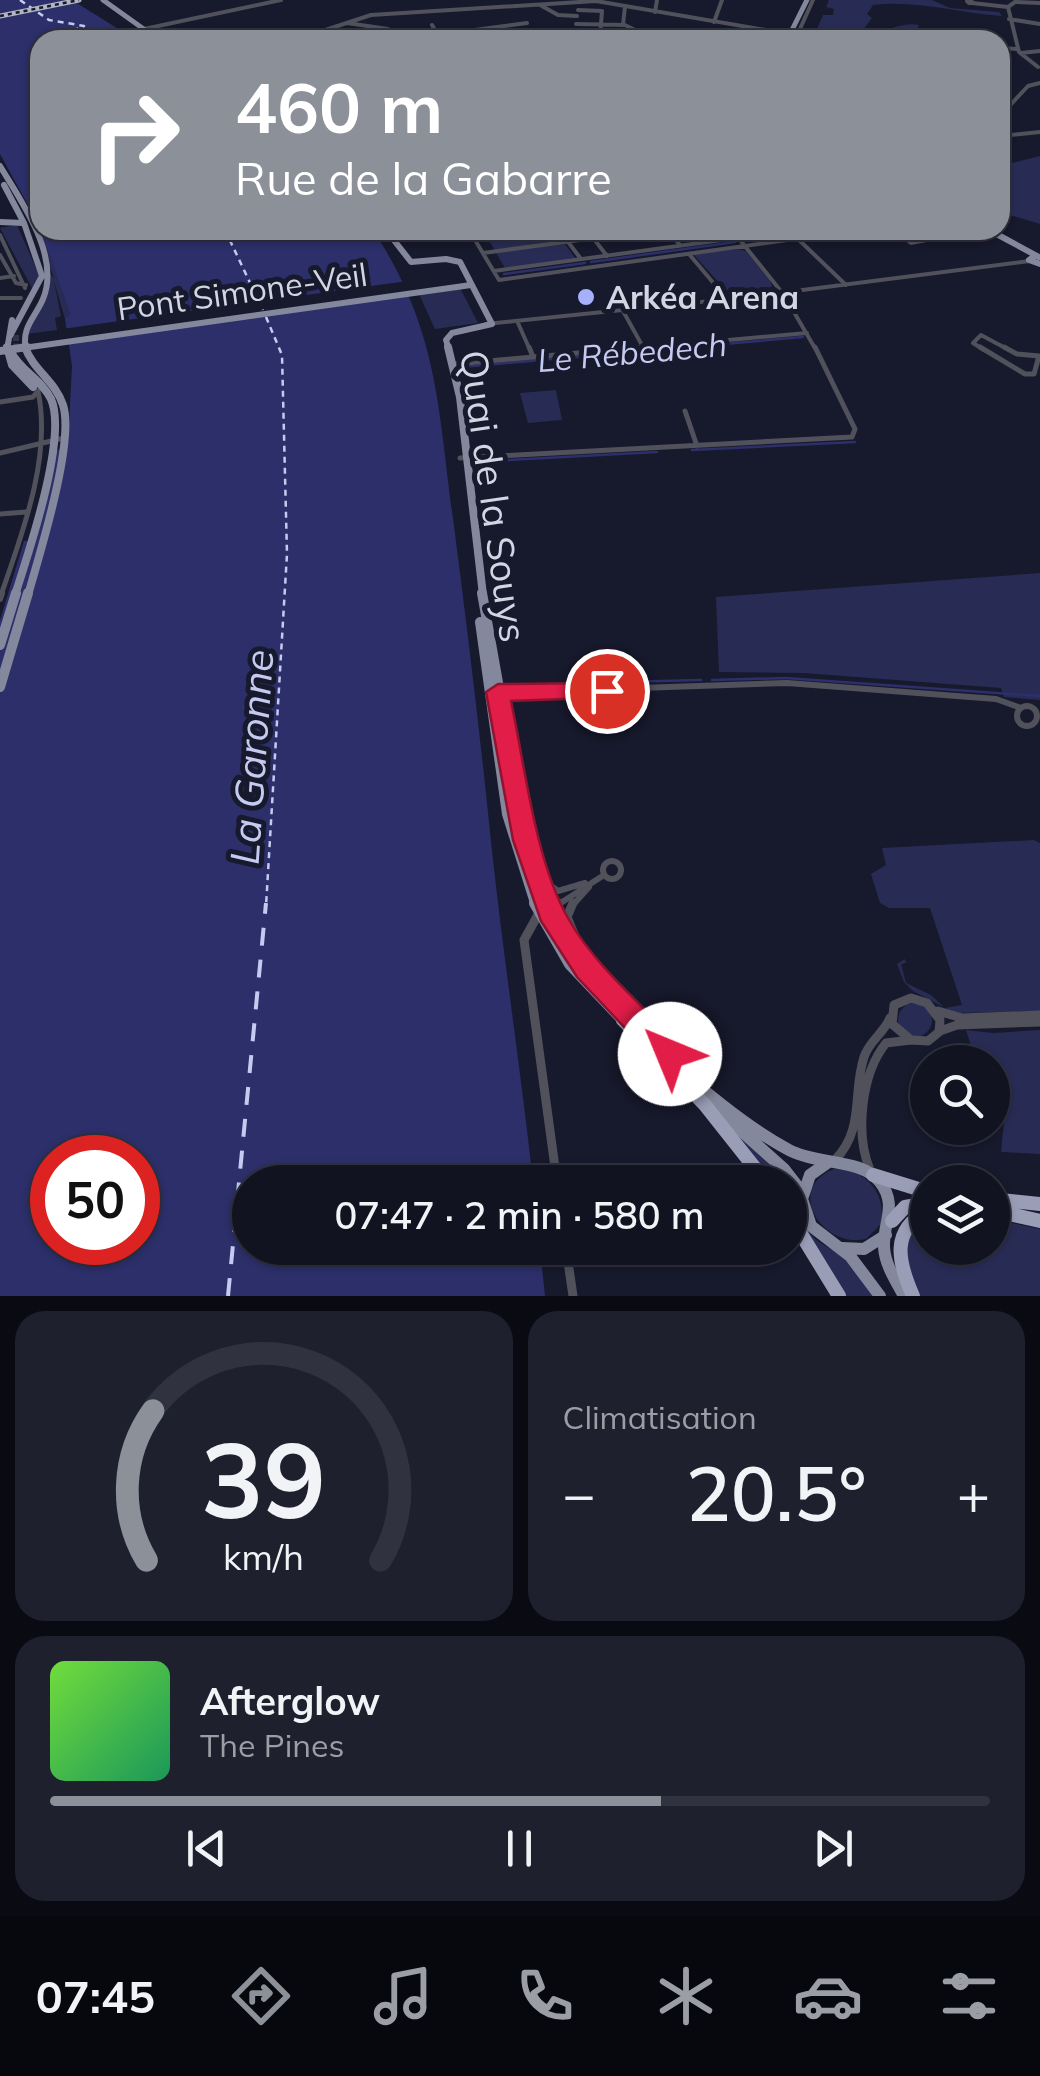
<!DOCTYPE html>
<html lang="fr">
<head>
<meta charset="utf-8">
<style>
	body { margin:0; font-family:Mulish,sans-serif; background:#1e202e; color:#f1f3f6; height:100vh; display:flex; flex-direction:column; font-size:38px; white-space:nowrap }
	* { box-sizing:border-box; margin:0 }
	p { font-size:32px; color:#9c9ea5 }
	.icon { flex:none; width:55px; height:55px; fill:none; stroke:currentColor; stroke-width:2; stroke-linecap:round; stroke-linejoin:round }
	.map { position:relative; height:1296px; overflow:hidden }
	.side { display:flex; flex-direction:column; gap:15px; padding:15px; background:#090a12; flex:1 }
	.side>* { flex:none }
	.hud { position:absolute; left:30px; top:30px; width:980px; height:210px; border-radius:30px; box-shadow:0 2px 8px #0004,0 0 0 2px #30323f; background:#8c9099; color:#fff; overflow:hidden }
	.controls { position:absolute; left:910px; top:1045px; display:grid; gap:20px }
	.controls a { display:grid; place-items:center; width:100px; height:100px; border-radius:50%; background:#111321; box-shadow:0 2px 8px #0004,0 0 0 2px #30323f; font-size:50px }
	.speed { position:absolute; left:30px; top:1135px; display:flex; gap:20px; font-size:50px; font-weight:700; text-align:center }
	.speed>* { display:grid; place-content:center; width:130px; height:130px; border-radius:50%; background:#111321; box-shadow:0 2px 8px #0004,0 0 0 2px #30323f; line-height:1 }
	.speed .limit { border:15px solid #d22; background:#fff; color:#111 }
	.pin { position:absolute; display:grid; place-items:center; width:85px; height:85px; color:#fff; margin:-42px; border:5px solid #fff; border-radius:50%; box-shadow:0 2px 10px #0007 }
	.me { position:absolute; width:110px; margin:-55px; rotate:315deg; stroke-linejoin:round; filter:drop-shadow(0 0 8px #0008) }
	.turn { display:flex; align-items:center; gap:35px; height:210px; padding:0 40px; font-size:45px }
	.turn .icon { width:130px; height:130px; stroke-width:2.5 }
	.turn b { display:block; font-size:70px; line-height:85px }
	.big { font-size:75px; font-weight:600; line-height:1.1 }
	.side .tile { flex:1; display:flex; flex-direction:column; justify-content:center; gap:15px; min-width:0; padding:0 35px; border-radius:30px; background:#1e202e }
	.side .dial { align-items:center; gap:0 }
	.dial svg { height:260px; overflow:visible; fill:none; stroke:#30323f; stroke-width:7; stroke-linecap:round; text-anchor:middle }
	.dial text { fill:#f1f3f6; stroke:none }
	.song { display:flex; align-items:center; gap:30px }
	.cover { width:120px; height:120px; border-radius:15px; background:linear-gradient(135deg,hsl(100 70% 55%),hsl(150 70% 35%)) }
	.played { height:10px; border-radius:5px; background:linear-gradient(90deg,#8c9099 65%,#30323f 65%) }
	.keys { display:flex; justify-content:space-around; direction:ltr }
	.heat { display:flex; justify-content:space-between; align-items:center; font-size:55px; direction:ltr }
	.side .tiles { flex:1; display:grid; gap:15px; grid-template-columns:1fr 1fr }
	.tile:last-child { grid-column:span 2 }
	.trip { position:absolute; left:232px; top:1165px; width:575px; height:100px; border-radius:50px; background:#111321; box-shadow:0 2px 8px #0004,0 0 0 2px #30323f; font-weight:600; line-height:100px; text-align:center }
	.dock { display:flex; height:160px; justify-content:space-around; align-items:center; background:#07080d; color:#9c9ea5 }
	.dock .icon { width:70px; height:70px }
	.dock .selected { color:#8c9099 }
	.dock b { font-size:45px; color:#f1f3f6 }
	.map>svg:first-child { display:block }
</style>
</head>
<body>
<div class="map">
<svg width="1040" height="1296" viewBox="0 0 1040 1296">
	<rect width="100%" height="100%" fill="#17192c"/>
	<path fill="#282c54" d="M829 0H932L950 8 999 12 1002 16C957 13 917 0 873 5L867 14 872 18 859 35C879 37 897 21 919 25L916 31 929 36 928 40H812L823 15H833L834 9 826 7Z
		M1040 156V224L1000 212V166Z
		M38 219 70 314 65 319 54 281 61 316 55 318 57 330 26 334 43 301 50 274 54 278 32 220Z
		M17 225 39 275 32 288 0 228Z
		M482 230H554L562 240 495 250Z
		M565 244 575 258 505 268 496 253Z
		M737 249 746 251 770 281 772 286 767 291 730 295 693 254Z
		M460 288 478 323 435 329 419 294Z
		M556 390 562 420 528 423 520 393Z
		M1040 573V700L1004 697 1001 688 804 673 719 672 716 597Z
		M1034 840 1040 843V1011L955 1013 913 991 904 982 897 964 905 959 906 963 901 964 906 983 931 995 945 1008 962 1005 930 908H889L880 903 871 874 886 865 882 848Z
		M898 1020a17 17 0 1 1 34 0a17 17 0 1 1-34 0Z
		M966 1030 993 1033 1040 1030V1154L1001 1152 1004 1122 993 1087 992 1062H976Z
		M729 1127 786 1176C799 1192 794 1212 806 1228 816 1244 830 1247 844 1257 856 1266 865 1284 873 1296H845L790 1209V1182H771Z
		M834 1169C865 1169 887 1192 881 1224L866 1239C822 1249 784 1188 834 1169Z
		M927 1215 928 1248H992L993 1219 1040 1229V1296H916L906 1275V1233Z"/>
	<path fill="#2c2f69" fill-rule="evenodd" d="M0 0H72L136 40H40V227L0 154Z
		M41 230H373C440 332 438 412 454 526 468 634 481 742 492 851 504 961 521 1072 533 1182H250V1248H540L545 1296H0V620L24 541 36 540 55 452 68 443 72 366 65 319 70 314ZM52 1158H138V1242H52Z"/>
	<path fill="#17192c" d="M408 281 414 295 64 344 62 329Z"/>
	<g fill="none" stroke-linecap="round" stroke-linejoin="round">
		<path stroke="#2c2f69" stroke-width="2.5" d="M748 240 827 230
			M591 262 735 242
			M504 274 585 263
			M461 367 803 337
			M692 450 855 442
			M471 462 657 452
			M712 680 786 678 1040 696
			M620 682 701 680
			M548 684 608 682"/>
		<path stroke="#c5cbf0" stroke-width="2.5" stroke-dasharray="6 5" stroke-linecap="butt" d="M20 0 49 20 84 26 74 30 75 40
			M225 230 263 310
			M266 317 282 355 287 554 266 906"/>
		<path stroke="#c5cbf0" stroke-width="4" stroke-dasharray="18 14" stroke-linecap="butt" d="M228 1296 266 903"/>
		<path stroke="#333547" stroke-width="6" stroke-dasharray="6 2.5" stroke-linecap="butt" d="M16 335V350"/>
		<path stroke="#333547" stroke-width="8" stroke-dasharray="8 4" stroke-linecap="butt" d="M16 347V351"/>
		<path stroke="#50515b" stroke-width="4" d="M967 1 972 2 969 3Z
			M972 3 1008 7
			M540 5 558 15 577 16
			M578 10 602 11 600 37 606 40
			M655 12 657 0
			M1009 19 1040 24
			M714 22 722 0
			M347 23 388 29 399 39
			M576 24 625 25 655 40
			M432 25 438 35
			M623 25 625 6
			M144 29 281 0
			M601 30 618 31 634 39
			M725 39 787 40
			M295 40 371 15 596 1 789 34
			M361 40 384 29
			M399 40 527 23
			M669 40 684 39 680 40
			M795 40 813 0
			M961 40 948 38 956 33 998 40
			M1000 48 1017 49
			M1021 53 1040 51
			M1038 67 1019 52 1008 7 1015 2 1040 3
			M1000 116 1028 86 1040 83
			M1000 136 1040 132
			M469 230 499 280 860 230
			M559 230 581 259
			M587 230 607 256
			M667 230 680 245
			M732 230 780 290
			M894 230 911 243 978 230
			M0 235 25 288
			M391 236 445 230
			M798 239 846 285
			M483 253 654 230
			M689 254 726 298
			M0 255 16 283 26 285
			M494 271 795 230
			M0 278 14 276
			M787 292 1030 261
			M784 295 816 350
			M0 298H21
			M623 311 643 347
			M518 323 530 350
			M486 324 788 293 780 290 777 293
			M617 350 807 333
			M984 350 973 343 981 335 1009 350"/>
		<path stroke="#50515b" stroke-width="5" d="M529 347 533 357
			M980 347 1025 374H1034L1039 356
			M1004 347 1017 354 1039 356
			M455 364 645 347
			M0 402 33 397 38 391C52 457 22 534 1 595
			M685 411 697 446
			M0 453 64 438
			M460 458 852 437 855 429 815 347
			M0 514 26 512"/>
		<path stroke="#50515b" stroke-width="6" d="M0 599 2 593
			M497 693 787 683 996 699 1021 708
			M1017 716a10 10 0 1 1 20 0a10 10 0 1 1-20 0Z
			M603 870a9 9 0 1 1 18 0a9 9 0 1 1-18 0Z
			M543 880 558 891 585 883
			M556 906 604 875
			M572 906 589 887"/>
		<path stroke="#50515b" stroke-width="9" d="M573 903 567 917 582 953
			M550 909 559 903
			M539 913 524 940 557 1182
			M911 998 927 1003 940 1020 939 1032 928 1041 911 1040 892 1024 894 1005Z
			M938 1011 962 1018 1040 1015
			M940 1031 957 1025 1040 1022
			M835 1160C865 1129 852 1094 864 1057 869 1041 884 1033 890 1018
			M870 1170C855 1134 861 1074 886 1043L911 1040
			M566 1248 573 1296"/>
		<path stroke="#84889c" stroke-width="5" d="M103 0 159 40
			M787 40 807 0"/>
		<path stroke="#84889c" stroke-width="6" d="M0 166C21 201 61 256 43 299 35 318 21 327 26 350
			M4 185 24 223 42 276 10 336
			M0 222 23 223
			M386 230 411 262 446 259 460 262 492 324 452 333 446 340 449 350
			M989 230 1039 257
			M1035 256 1029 260 1040 264
			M7 350 12 320
			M9 350 471 285"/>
		<path stroke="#84889c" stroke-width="8" d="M7 347 12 365 33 387
			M25 347C33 370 56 382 63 405 75 442 39 556 28 595
			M448 347 460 397 483 595
			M0 351 27 347
			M11 352C21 371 42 380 51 399 68 437 28 554 15 595"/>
		<path stroke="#84889c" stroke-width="10" d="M482 593 520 806 548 906
			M480 622 507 814 536 906
			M0 645 16 593
			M0 687 28 593"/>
		<path stroke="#84889c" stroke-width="12" d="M535 903 570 964 627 1024
			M547 903C583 987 708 1107 789 1150 817 1165 861 1158 880 1182 898 1205 883 1222 884 1247 885 1265 896 1281 904 1296
			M710 1103 784 1169 798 1187 811 1226 850 1256 880 1296
			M803 1196 810 1175 827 1163
			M842 1248 864 1249 886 1235"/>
		<path stroke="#999db6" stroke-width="14" d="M623 1020 705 1105 766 1182
			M873 1175 928 1192
			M992 1199 1040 1204
			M992 1210 1040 1221
			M790 1216 839 1296
			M892 1221 905 1207 928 1203
			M913 1296C898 1262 890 1230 928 1211"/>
		<g stroke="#b1b4c2" stroke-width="5">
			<path id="rail" d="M0 16 79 0"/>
		</g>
		<use href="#rail" stroke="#17192c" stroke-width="2.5" stroke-dasharray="4" stroke-linecap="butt"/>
	</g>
	<path fill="#e11d48" stroke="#92132f" stroke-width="2.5" d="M607 683 619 691 615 697 511 701C525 766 535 860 568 918 595 966 642 1005 681 1045L685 1054 681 1064 670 1068 659 1064 577 977 541 921 513 840 486 692 498 684Z"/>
	<circle fill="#a6b1fc" stroke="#17192c" stroke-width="4" cx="586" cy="297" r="10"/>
	<g text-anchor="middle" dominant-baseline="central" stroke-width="10" stroke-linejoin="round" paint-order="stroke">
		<g font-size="32" fill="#d2d5e2" stroke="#17192c">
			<text transform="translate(242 291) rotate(-8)">Pont Simone-Veil</text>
		</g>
		<g font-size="32" font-weight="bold" fill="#d2d5e2" stroke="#17192c" text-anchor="start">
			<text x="606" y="297">Arkéa Arena</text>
		</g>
		<g font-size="32" font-style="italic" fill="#c5cbf0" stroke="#17192c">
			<text transform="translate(632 352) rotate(-5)">Le Rébedech</text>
		</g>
		<g font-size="38" fill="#d2d5e2" stroke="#17192c">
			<text transform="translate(494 496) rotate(82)">Quai de la Souys</text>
		</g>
		<g font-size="40" font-style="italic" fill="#c5cbf0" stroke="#17192c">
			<text transform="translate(251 757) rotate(-86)">La Garonne</text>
		</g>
	</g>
</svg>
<div class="controls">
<a><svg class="icon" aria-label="search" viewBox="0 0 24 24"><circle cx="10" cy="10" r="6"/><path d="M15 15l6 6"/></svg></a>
<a><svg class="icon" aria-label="layers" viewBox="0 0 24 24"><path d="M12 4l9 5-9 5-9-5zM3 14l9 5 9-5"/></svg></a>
</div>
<div class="speed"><div class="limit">50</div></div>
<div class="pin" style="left:607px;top:691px;background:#d93025"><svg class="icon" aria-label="arrive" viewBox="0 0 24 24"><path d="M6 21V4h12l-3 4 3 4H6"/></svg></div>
<svg class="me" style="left:670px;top:1054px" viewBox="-20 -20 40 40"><circle r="19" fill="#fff"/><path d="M0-13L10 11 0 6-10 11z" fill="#e11d48"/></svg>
<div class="trip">07:47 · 2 min · 580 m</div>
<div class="hud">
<div class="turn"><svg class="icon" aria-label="right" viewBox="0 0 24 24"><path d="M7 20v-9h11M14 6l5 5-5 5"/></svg><div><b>460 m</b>Rue de la Gabarre</div></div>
</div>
</div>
<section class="side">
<div class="tiles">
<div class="tile dial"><svg viewBox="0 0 100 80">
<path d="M14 69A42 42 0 1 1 86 69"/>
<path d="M14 69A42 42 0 0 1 16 23" stroke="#8c9099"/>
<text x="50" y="56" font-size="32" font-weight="700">39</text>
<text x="50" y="72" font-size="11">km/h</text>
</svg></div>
<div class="tile"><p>Climatisation</p>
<div class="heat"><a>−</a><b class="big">20.5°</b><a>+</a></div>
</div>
<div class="tile">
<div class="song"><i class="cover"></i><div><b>Afterglow</b><p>The Pines</p></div></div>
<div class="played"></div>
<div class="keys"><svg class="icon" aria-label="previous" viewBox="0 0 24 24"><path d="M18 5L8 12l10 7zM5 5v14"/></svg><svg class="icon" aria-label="pause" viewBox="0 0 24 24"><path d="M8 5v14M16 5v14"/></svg><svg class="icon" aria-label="next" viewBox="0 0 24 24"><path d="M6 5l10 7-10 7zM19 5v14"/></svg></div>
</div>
</div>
</section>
<nav class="dock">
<b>07:45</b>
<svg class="icon selected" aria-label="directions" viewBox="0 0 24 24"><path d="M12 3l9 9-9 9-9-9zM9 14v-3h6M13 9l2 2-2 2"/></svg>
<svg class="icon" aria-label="music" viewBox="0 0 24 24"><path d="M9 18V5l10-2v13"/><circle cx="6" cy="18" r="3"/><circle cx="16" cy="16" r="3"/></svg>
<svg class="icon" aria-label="phone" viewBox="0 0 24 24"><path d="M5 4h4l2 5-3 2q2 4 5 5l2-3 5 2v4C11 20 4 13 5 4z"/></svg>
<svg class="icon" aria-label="climate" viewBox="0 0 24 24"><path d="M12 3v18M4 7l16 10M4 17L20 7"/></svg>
<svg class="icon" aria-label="car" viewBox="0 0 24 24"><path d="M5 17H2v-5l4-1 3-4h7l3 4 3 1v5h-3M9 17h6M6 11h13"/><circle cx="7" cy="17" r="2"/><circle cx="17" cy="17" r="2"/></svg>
<svg class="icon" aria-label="filters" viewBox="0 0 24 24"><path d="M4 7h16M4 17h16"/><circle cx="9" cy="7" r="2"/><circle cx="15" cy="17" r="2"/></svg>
</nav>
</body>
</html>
